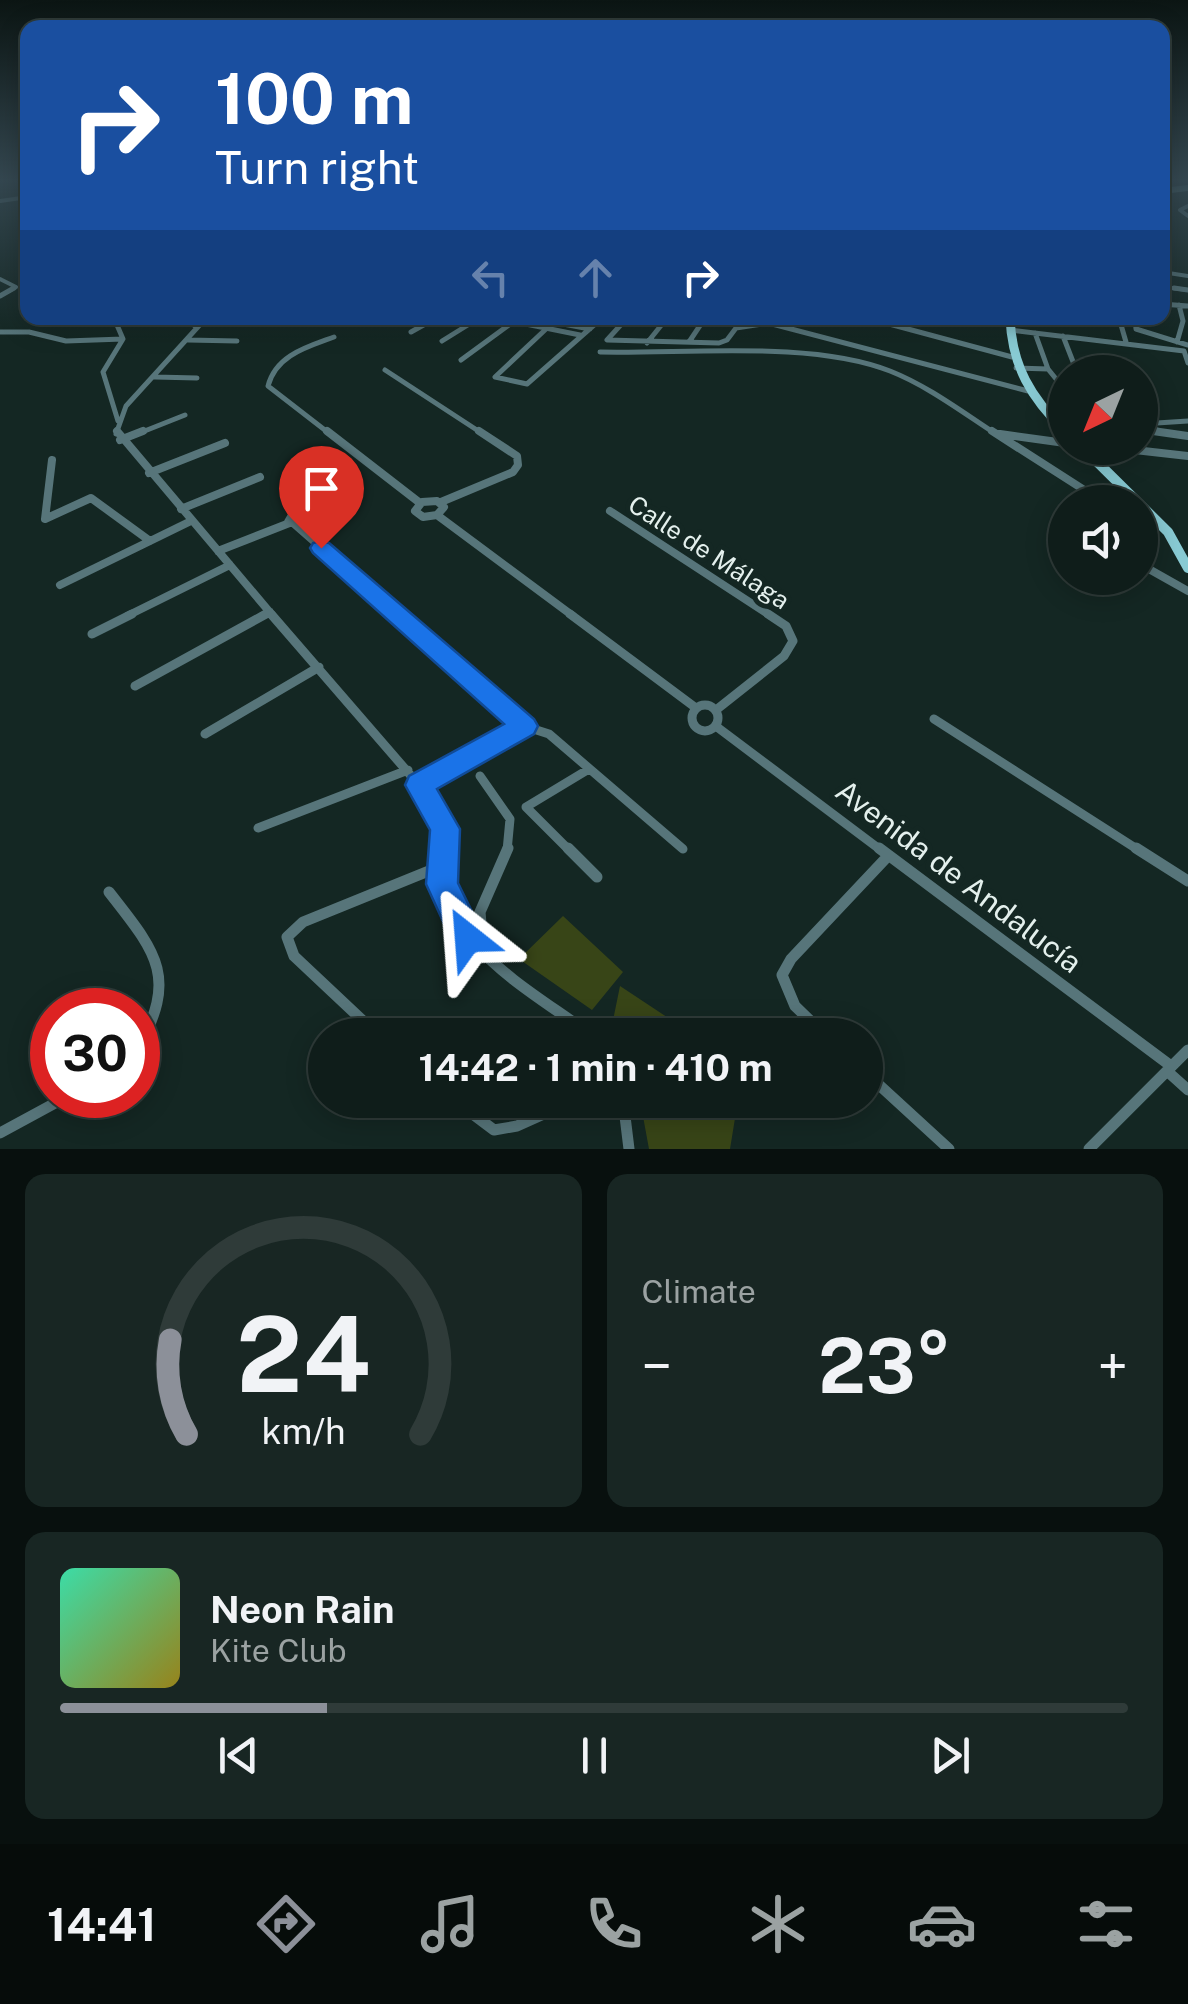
<!DOCTYPE html>
<html lang="en">
<head>
<meta charset="utf-8">
<style>
	body { margin:0; font-family:"Public Sans",sans-serif; background:#182623; color:#f1f3f6; height:100vh; display:flex; flex-direction:column; font-size:38px; white-space:nowrap }
	* { box-sizing:border-box; margin:0 }
	p { font-size:32px; color:#9ba2a2 }
	.icon { flex:none; width:55px; height:55px; fill:none; stroke:currentColor; stroke-width:2; stroke-linecap:round; stroke-linejoin:round }
	.map { position:relative; height:1149px; overflow:hidden }
	.side { display:flex; flex-direction:column; gap:25px; padding:25px; background:#08100e; flex:1 }
	.side>* { flex:none }
	.top-card { position:absolute; left:20px; top:20px; width:1150px; height:305px; border-radius:20px; box-shadow:0 5px 25px #0003,0 0 0 2px #2f3b39; background:#1a4fa0; color:#fff; overflow:hidden }
	.needle { width:65px; rotate:223deg }
	.controls { position:absolute; left:1048px; top:355px; display:grid; gap:20px }
	.controls a { display:grid; place-items:center; width:110px; height:110px; border-radius:50%; background:#0f1d1a; box-shadow:0 5px 25px #0003,0 0 0 2px #2f3b39; font-size:50px }
	.speed { position:absolute; left:30px; top:988px; display:flex; gap:20px; font-size:50px; font-weight:700; text-align:center }
	.speed>* { display:grid; place-content:center; width:130px; height:130px; border-radius:50%; background:#0f1d1a; box-shadow:0 5px 25px #0003,0 0 0 2px #2f3b39; line-height:1 }
	.speed .limit { border:15px solid #d22; background:#fff; color:#111 }
	.pin { position:absolute; display:grid; place-items:center; width:85px; height:85px; color:#fff; margin:-102px -42px; border-radius:50% 50% 50% 0; rotate:-45deg; box-shadow:0 0 10px #0007 }
	.pin .icon { rotate:45deg }
	.me { position:absolute; width:110px; margin:-55px; rotate:332deg; stroke-linejoin:round; filter:drop-shadow(0 0 8px #0008) }
	.turn { display:flex; align-items:center; gap:35px; height:210px; padding:0 30px; font-size:45px }
	.turn .icon { width:130px; height:130px; stroke-width:2.5 }
	.turn b { display:block; font-size:70px; line-height:85px }
	.lanes { display:flex; align-items:center; height:95px; padding:0 30px; background:#0003; justify-content:center; gap:50px; direction:ltr }
	.lanes .off { opacity:.35 }
	.big { font-size:75px; font-weight:700; line-height:1.1 }
	.side .card { flex:1; display:flex; flex-direction:column; justify-content:center; gap:15px; min-width:0; padding:0 35px; border-radius:20px; background:#182623 }
	.side .dial { align-items:center; gap:0 }
	.dial svg { height:260px; overflow:visible; fill:none; stroke:#2f3b39; stroke-width:7; stroke-linecap:round; text-anchor:middle }
	.dial text { fill:#f1f3f6; stroke:none }
	.song { display:flex; align-items:center; gap:30px }
	.cover { width:120px; height:120px; border-radius:15px; background:linear-gradient(135deg,hsl(160 70% 55%),hsl(50 70% 35%)) }
	.played { height:10px; border-radius:5px; background:linear-gradient(90deg,#8c9099 25%,#2f3b39 25%) }
	.keys { display:flex; justify-content:space-around; direction:ltr }
	.heat { display:flex; justify-content:space-between; align-items:center; font-size:55px; direction:ltr }
	.side .tiles { flex:1; display:grid; gap:25px; grid-template-columns:1fr 1fr }
	.card:last-child { grid-column:span 2 }
	.trip { position:absolute; left:308px; top:1018px; width:575px; height:100px; border-radius:50px; background:#0f1d1a; box-shadow:0 5px 25px #0003,0 0 0 2px #2f3b39; font-weight:700; line-height:100px; text-align:center }
	.tabs { display:flex; height:160px; justify-content:space-around; align-items:center; background:#060c0a; color:#9ba2a2 }
	.tabs .icon { width:70px; height:70px }
	.tabs .active { color:#8c9099 }
	.tabs b { font-size:45px; color:#f1f3f6 }
	.map>svg:first-child { display:block }
</style>
</head>
<body>
<div class="map">
<svg width="1188" height="1149" viewBox="0 0 1188 1149">
	<rect width="100%" height="100%" fill="#142723"/>
	<path fill="#384517" d="M563 916 623 972 592 1010 519 959Z
		M620 986 694 1035H610Z
		M640 1100H738L730 1149H649Z"/>
	<g fill="none" stroke-linecap="round" stroke-linejoin="round">
		<path stroke="#57757a" stroke-width="4" d="M0 201 28 197
			M1188 206 1180 210 1188 216
			M1162 272 1188 276
			M0 279 16 287 9 291
			M1162 287 1188 290"/>
		<path stroke="#57757a" stroke-width="5" d="M1174 288 1188 290
			M0 296 14 288
			M1162 304 1188 306
			M114 318 123 339 103 372 118 421
			M186 318 197 328
			M496 318 580 335
			M531 318 590 329
			M627 318 607 340 719 343 727 340 736 328 762 324
			M749 318 1028 391
			M867 318 1012 357
			M1119 318 1126 342
			M1135 318 1136 329 1188 345
			M546 329 495 377 527 384 602 318
			M1010 330 1184 351 1188 363
			M0 332H29L66 341 123 339
			M411 332 436 318
			M1035 333 1048 369 1065 390
			M1063 336 1077 372
			M188 340 237 341
			M442 341 479 318
			M689 342 705 318
			M1177 342 1183 321 1179 305
			M647 343 667 318
			M600 352C686 354 811 340 890 371 928 386 962 412 996 434
			M461 360 513 322
			M1016 368 1048 369
			M385 370 483 434
			M155 377 197 378
			M116 434 126 406 206 318
			M137 434 185 415
			M330 434 268 386C276 355 307 347 334 337
			M1168 434 1141 424 1188 421"/>
		<path stroke="#57757a" stroke-width="8" d="M117 431 273 616
			M327 431 420 503
			M992 431 1103 502
			M1153 431 1188 436
			M1000 434 1065 443
			M120 440 143 431
			M1117 448 1188 456
			M52 460 45 519 91 498 150 541
			M149 473 225 443
			M437 501 444 507 437 515 423 517 415 511 422 502Z
			M441 502 513 472 518 465 517 456 479 431
			M181 509 260 477
			M610 511 771 616
			M437 515 573 616
			M288 522 296 508
			M218 551 292 522 399 616
			M1140 564 1188 591
			M60 585 191 521
			M127 616 230 565
			M262 616 270 612"/>
		<path stroke="#57757a" stroke-width="9" d="M271 614 419 785 445 829 443 851
			M397 614 524 726
			M570 614 696 708
			M92 634 132 614
			M135 686 266 614
			M692 718a13 13 0 1 1 26 0a13 13 0 1 1-26 0Z
			M716 710 784 656 793 641 786 626 768 614
			M934 719 1140 851
			M717 727 882 851
			M205 734 319 667
			M480 776 510 819 507 851
			M419 785 524 726 549 734 683 849
			M258 828 408 770
			M570 851 526 807 589 769"/>
		<path stroke="#57757a" stroke-width="11" d="M443 848C435 943 524 985 591 1035
			M568 848 597 877
			M879 848 1171 1066
			M1136 848 1188 881
			M109 892C155 951 179 976 138 1048
			M484 957 480 912 508 848
			M378 1035 294 956 287 937 303 922 441 866
			M825 1035 795 1006 782 975 791 959 888 856
			M1167 1071 1188 1090
			M865 1072 949 1149
			M454 1100 494 1130 517 1126 575 1100
			M623 1100 629 1149
			M0 1133 70 1095
			M1089 1149 1188 1050"/>
		<path stroke="#72a5ac" stroke-width="6" d="M1162 191 1188 188"/>
		<path stroke="#88cad3" stroke-width="9" d="M1010 318C1012 366 1031 398 1065 431"/>
		<path stroke="#88cad3" stroke-width="10" d="M1083 448 1168 532 1188 568"/>
	</g>
	<linearGradient id="sky" x2="0" y2="1"><stop stop-color="#0b1513"/><stop offset="0.53" stop-color="#344750"/><stop offset="1" stop-color="#344750" stop-opacity="0"/></linearGradient>
	<rect width="1188" height="339" fill="url(#sky)"/>
	<path fill="#1a73e8" stroke="#114b97" stroke-width="2.5" d="M321 541 329 543 534 719 538 726 534 734 437 789 460 829 458 883 485 938 480 950 468 954 456 950 426 884 430 830 405 785 409 776 504 724 313 553 310 548 313 543Z"/>
	<g text-anchor="middle" dominant-baseline="central" stroke-width="10" stroke-linejoin="round" paint-order="stroke">
		<g font-size="25" fill="#e4f0ed" stroke="#142723">
			<text transform="translate(709 552) rotate(33)">Calle de Málaga</text>
		</g>
		<g font-size="30" fill="#e4f0ed" stroke="#142723">
			<text transform="translate(959 876) rotate(37)">Avenida de Andalucía</text>
		</g>
	</g>
</svg>
<div class="controls">
<a><svg class="needle" viewBox="-14 -14 28 28"><path d="M0-13l5 13h-10z" fill="#e53935"/><path d="M0 13l5-13h-10z" fill="#9ba2a2"/></svg></a>
<a><svg class="icon" aria-label="sound" viewBox="0 0 24 24"><path d="M4 9h4l5-4v14l-5-4H4zM17 9q2 3 0 6"/></svg></a>
</div>
<div class="speed"><div class="limit">30</div></div>
<div class="pin" style="left:321px;top:548px;background:#d93025"><svg class="icon" aria-label="arrive" viewBox="0 0 24 24"><path d="M6 21V4h12l-3 4 3 4H6"/></svg></div>
<svg class="me" style="left:468px;top:938px" viewBox="-20 -20 40 40"><path d="M0-17L14 15 0 8-14 15z" fill="#1a73e8" stroke="#fff" stroke-width="4"/></svg>
<div class="trip">14:42 · 1 min · 410 m</div>
<div class="top-card">
<div class="turn"><svg class="icon" aria-label="right" viewBox="0 0 24 24"><path d="M7 20v-9h11M14 6l5 5-5 5"/></svg><div><b>100 m</b>Turn right</div></div>
<div class="lanes"><svg class="icon off" aria-label="left" viewBox="0 0 24 24"><path d="M17 20v-9H6M10 6l-5 5 5 5"/></svg><svg class="icon off" aria-label="ahead" viewBox="0 0 24 24"><path d="M12 20V5M6 11l6-6 6 6"/></svg><svg class="icon" aria-label="right" viewBox="0 0 24 24"><path d="M7 20v-9h11M14 6l5 5-5 5"/></svg></div>
</div>
</div>
<section class="side">
<div class="tiles">
<div class="card dial"><svg viewBox="0 0 100 80">
<path d="M14 69A42 42 0 1 1 86 69"/>
<path d="M14 69A42 42 0 0 1 9 40" stroke="#8c9099"/>
<text x="50" y="56" font-size="32" font-weight="700">24</text>
<text x="50" y="72" font-size="11">km/h</text>
</svg></div>
<div class="card"><p>Climate</p>
<div class="heat"><a>−</a><b class="big">23°</b><a>+</a></div>
</div>
<div class="card">
<div class="song"><i class="cover"></i><div><b>Neon Rain</b><p>Kite Club</p></div></div>
<div class="played"></div>
<div class="keys"><svg class="icon" aria-label="previous" viewBox="0 0 24 24"><path d="M18 5L8 12l10 7zM5 5v14"/></svg><svg class="icon" aria-label="pause" viewBox="0 0 24 24"><path d="M8 5v14M16 5v14"/></svg><svg class="icon" aria-label="next" viewBox="0 0 24 24"><path d="M6 5l10 7-10 7zM19 5v14"/></svg></div>
</div>
</div>
</section>
<nav class="tabs">
<b>14:41</b>
<svg class="icon active" aria-label="directions" viewBox="0 0 24 24"><path d="M12 3l9 9-9 9-9-9zM9 14v-3h6M13 9l2 2-2 2"/></svg>
<svg class="icon" aria-label="music" viewBox="0 0 24 24"><path d="M9 18V5l10-2v13"/><circle cx="6" cy="18" r="3"/><circle cx="16" cy="16" r="3"/></svg>
<svg class="icon" aria-label="phone" viewBox="0 0 24 24"><path d="M5 4h4l2 5-3 2q2 4 5 5l2-3 5 2v4C11 20 4 13 5 4z"/></svg>
<svg class="icon" aria-label="climate" viewBox="0 0 24 24"><path d="M12 3v18M4 7l16 10M4 17L20 7"/></svg>
<svg class="icon" aria-label="car" viewBox="0 0 24 24"><path d="M5 17H2v-5l4-1 3-4h7l3 4 3 1v5h-3M9 17h6M6 11h13"/><circle cx="7" cy="17" r="2"/><circle cx="17" cy="17" r="2"/></svg>
<svg class="icon" aria-label="filters" viewBox="0 0 24 24"><path d="M4 7h16M4 17h16"/><circle cx="9" cy="7" r="2"/><circle cx="15" cy="17" r="2"/></svg>
</nav>
</body>
</html>
